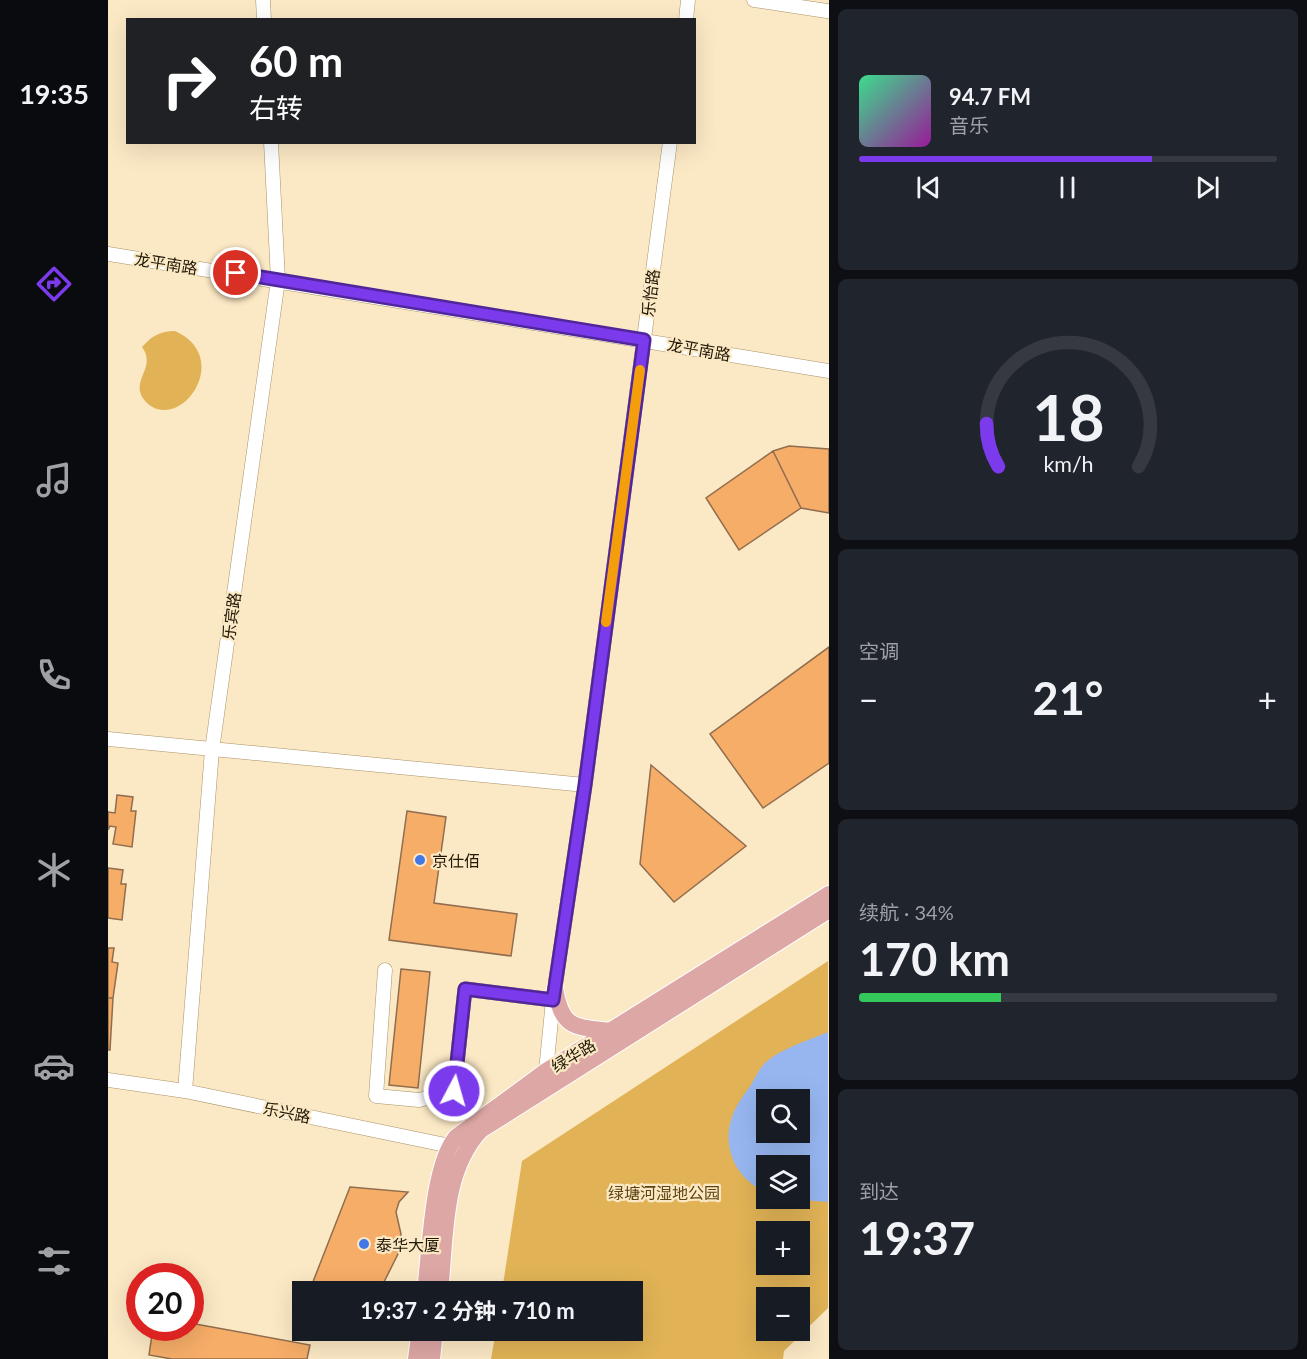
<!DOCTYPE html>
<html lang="zh">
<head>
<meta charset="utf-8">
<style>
	body { margin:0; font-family:Lato,"Noto Sans SC",sans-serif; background:#20242c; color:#f1f3f6; height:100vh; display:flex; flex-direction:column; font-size:22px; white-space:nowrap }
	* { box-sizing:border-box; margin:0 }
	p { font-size:20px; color:#9ea1a6 }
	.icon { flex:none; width:33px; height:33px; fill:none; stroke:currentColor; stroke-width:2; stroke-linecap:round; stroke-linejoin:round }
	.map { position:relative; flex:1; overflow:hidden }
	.sheet { display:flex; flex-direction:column; gap:9px; padding:9px; background:#0d0f14; width:478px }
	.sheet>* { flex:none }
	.banner { position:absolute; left:18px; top:18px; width:570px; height:126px; border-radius:0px; box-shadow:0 6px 24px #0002; background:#202124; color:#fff; overflow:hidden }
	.fabs { position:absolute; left:648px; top:1089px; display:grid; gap:12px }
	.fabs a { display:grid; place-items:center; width:54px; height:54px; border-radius:0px; background:#171b24; box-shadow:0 6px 24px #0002; font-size:30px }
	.speed { position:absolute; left:18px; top:1263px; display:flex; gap:12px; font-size:30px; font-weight:700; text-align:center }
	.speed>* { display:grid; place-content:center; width:78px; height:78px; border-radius:50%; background:#171b24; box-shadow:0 6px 24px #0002; line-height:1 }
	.speed .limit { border:9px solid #d22; background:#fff; color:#111 }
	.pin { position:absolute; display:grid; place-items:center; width:51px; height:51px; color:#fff; margin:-26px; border:3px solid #fff; border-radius:50%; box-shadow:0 2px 6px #0007 }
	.me { position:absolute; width:66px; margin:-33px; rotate:6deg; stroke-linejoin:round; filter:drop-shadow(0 0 4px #0008) }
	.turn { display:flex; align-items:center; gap:21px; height:126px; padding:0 24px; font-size:27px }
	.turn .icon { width:78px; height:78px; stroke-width:2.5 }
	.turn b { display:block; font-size:42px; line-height:51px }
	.big { font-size:45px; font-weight:700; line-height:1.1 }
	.sheet .tile { flex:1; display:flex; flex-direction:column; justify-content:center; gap:9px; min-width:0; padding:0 21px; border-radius:9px; background:#20242c }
	.sheet .dial { align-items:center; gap:0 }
	.dial svg { height:156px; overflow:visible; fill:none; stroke:#363941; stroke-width:7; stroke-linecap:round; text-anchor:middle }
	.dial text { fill:#f1f3f6; stroke:none }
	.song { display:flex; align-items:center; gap:18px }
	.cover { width:72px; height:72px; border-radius:9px; background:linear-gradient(135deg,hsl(150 70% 55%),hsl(300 70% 35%)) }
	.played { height:6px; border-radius:3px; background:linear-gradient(90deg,#7c3aed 70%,#363941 70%) }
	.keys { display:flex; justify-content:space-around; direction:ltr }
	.heat { display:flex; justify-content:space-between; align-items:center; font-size:33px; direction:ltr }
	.charge { height:9px; border-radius:4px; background:linear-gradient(90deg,#34c759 34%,#363941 0) }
	.trip { position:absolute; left:184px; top:1281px; width:351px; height:60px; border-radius:0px; background:#171b24; box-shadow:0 6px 24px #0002; font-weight:700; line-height:60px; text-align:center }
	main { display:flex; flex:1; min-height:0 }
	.dock { display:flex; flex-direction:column; width:108px; justify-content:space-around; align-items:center; background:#090b0e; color:#9ea1a6 }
	.dock .icon { width:42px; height:42px }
	.dock .on { color:#7c3aed }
	.dock b { font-size:27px; color:#f1f3f6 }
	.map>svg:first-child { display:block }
</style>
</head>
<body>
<main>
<nav class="dock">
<b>19:35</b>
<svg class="icon on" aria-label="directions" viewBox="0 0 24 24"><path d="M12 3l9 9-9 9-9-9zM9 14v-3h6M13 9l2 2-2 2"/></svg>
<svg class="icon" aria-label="music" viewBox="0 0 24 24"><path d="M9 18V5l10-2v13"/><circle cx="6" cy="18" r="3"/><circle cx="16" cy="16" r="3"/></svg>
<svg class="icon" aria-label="phone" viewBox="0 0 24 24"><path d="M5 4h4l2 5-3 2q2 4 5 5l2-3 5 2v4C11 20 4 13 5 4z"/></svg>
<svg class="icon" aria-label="climate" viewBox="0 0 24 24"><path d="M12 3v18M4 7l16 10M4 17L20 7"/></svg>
<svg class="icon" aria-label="car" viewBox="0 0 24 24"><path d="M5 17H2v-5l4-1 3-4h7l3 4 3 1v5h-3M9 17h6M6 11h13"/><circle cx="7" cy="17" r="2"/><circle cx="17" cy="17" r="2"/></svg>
<svg class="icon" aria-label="filters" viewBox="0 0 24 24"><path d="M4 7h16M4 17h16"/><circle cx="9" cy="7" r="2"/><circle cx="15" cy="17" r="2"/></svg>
</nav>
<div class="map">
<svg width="721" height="1359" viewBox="0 0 721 1359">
	<rect width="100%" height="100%" fill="#fbe8c4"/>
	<path fill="#e1b356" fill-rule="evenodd" d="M67 331C127 358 71 435 38 402 19 382 50 368 34 347 44 336 52 331 67 331Z
		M720 961V1308L676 1351 675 1359H383L388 1331 525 1330V1292L394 1291 414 1161ZM658 1100H692V1132H658ZM658 1166H692V1198H658ZM658 1232H692V1264H658ZM658 1298H692V1330H658Z"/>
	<path fill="#97b6f0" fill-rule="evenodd" d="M720 1032V1202L680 1199 692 1198V1166H658V1192C629 1180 613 1148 624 1117 628 1105 636 1095 643 1085 647 1078 652 1067 658 1062 674 1048 702 1040 720 1032ZM658 1100H692V1132H658Z"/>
	<path fill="#f6ad68" stroke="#906d4e" stroke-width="1.5" d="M681 446 721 449V513L693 508 665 451Z
		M665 451 693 508 631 550 598 498Z
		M721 647V763L655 808 602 734Z
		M543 765 638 846 566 902 532 864Z
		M9 795 25 797 23 811H28L24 847 5 844 8 827 2 826 0 830V812L7 813Z
		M299 811 338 817 326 903 409 914 403 956 281 940Z
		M0 868 15 870 13 884H18L14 920 0 918Z
		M0 948H6L4 962 10 963 5 998H0Z
		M293 969 322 972 310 1088 281 1085Z
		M0 998H5L2 1050H0Z
		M242 1187 300 1192 291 1202 288 1212 293 1234 290 1254 271 1292H201Z
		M82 1323 202 1345 199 1359H64L41 1355 45 1328H82Z"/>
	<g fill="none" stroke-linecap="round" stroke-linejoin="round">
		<g stroke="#a99369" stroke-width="15">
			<path id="minor" d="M155 0 156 20
				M646 0 719 11
				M578 20 580 0
				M0 254 721 371
				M0 739 477 785
				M277 970 268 1096 311 1100 346 1091 357 989 445 1000
				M442 1077 438 1071 445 1000 477 785 562 142
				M0 1080 77 1091 352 1148
				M77 1091 104 750 170 280 163 142"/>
		</g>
		<g stroke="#fff" stroke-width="18">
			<path id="major" d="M447 988C454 1029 466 1027 504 1031
				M317 1292C322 1252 324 1166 348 1137L438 1071 721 894
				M332 1292C338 1238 334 1171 373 1130L721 910
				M308 1359 312 1330
				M324 1359 327 1330"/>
		</g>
		<use href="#minor" stroke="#fff" stroke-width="14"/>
		<use href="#major" stroke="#dda7a5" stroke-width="16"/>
	</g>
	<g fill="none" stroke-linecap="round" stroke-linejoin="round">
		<g stroke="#51269a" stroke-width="15">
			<path id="route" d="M128 273 536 340 477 785 445 1000 357 989 346 1091"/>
		</g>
		<use href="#route" stroke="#7c3aed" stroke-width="10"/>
		<path stroke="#f59e0b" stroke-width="10" d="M498 622 532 370"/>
	</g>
	<g fill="#4277e8" stroke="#fbe8c4" stroke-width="2">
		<circle cx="312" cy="860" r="6"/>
		<circle cx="256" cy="1244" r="6"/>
	</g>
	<g text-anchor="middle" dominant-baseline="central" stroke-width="4.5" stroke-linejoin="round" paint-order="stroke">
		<g font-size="16" fill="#211807" stroke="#fbe8c4">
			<text transform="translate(58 263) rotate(9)">龙平南路</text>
			<text transform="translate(542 293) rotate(-83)">乐怡路</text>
			<text transform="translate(591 349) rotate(10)">龙平南路</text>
			<text transform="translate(123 616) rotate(-82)">乐宾路</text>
			<text transform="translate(465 1055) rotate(-31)">绿华路</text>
			<text transform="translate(179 1112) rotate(11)">乐兴路</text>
		</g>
		<g font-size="16" fill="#211807" stroke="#fbe8c4" text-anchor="start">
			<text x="324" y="860">京仕佰</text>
			<text x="268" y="1244">泰华大厦</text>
		</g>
		<g font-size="16" fill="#5b4411" stroke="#fbe8c4">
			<text x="556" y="1192">绿塘河湿地公园</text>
		</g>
	</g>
</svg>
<div class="fabs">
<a><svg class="icon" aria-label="search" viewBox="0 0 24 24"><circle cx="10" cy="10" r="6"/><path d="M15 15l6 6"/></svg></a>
<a><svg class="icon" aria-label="layers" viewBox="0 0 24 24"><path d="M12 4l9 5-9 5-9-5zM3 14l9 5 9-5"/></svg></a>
<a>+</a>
<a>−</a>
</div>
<div class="speed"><div class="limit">20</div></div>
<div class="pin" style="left:128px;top:273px;background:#d93025"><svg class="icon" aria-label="arrive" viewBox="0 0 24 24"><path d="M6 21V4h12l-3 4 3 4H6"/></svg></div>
<svg class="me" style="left:346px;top:1091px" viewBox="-20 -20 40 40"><circle r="17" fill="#7c3aed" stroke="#fff" stroke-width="3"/><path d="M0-11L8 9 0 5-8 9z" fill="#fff"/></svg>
<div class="trip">19:37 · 2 分钟 · 710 m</div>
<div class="banner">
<div class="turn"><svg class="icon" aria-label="right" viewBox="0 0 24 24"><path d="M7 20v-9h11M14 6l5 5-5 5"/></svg><div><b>60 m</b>右转</div></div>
</div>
</div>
<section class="sheet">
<div class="tile">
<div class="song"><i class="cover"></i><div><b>94.7 FM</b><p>音乐</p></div></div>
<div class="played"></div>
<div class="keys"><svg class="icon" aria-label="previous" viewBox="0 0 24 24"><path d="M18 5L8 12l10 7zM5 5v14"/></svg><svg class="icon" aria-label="pause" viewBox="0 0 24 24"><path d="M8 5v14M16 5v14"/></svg><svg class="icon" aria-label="next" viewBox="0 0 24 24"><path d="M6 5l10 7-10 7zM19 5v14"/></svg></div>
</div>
<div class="tile dial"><svg viewBox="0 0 100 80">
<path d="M14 69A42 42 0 1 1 86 69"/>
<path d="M14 69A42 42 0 0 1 8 47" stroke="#7c3aed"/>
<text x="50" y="56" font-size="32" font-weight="700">18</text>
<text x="50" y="72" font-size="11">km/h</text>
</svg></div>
<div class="tile"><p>空调</p>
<div class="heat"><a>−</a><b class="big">21°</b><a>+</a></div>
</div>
<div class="tile"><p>续航 · 34%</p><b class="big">170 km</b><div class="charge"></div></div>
<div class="tile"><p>到达</p><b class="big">19:37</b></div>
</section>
</main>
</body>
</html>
